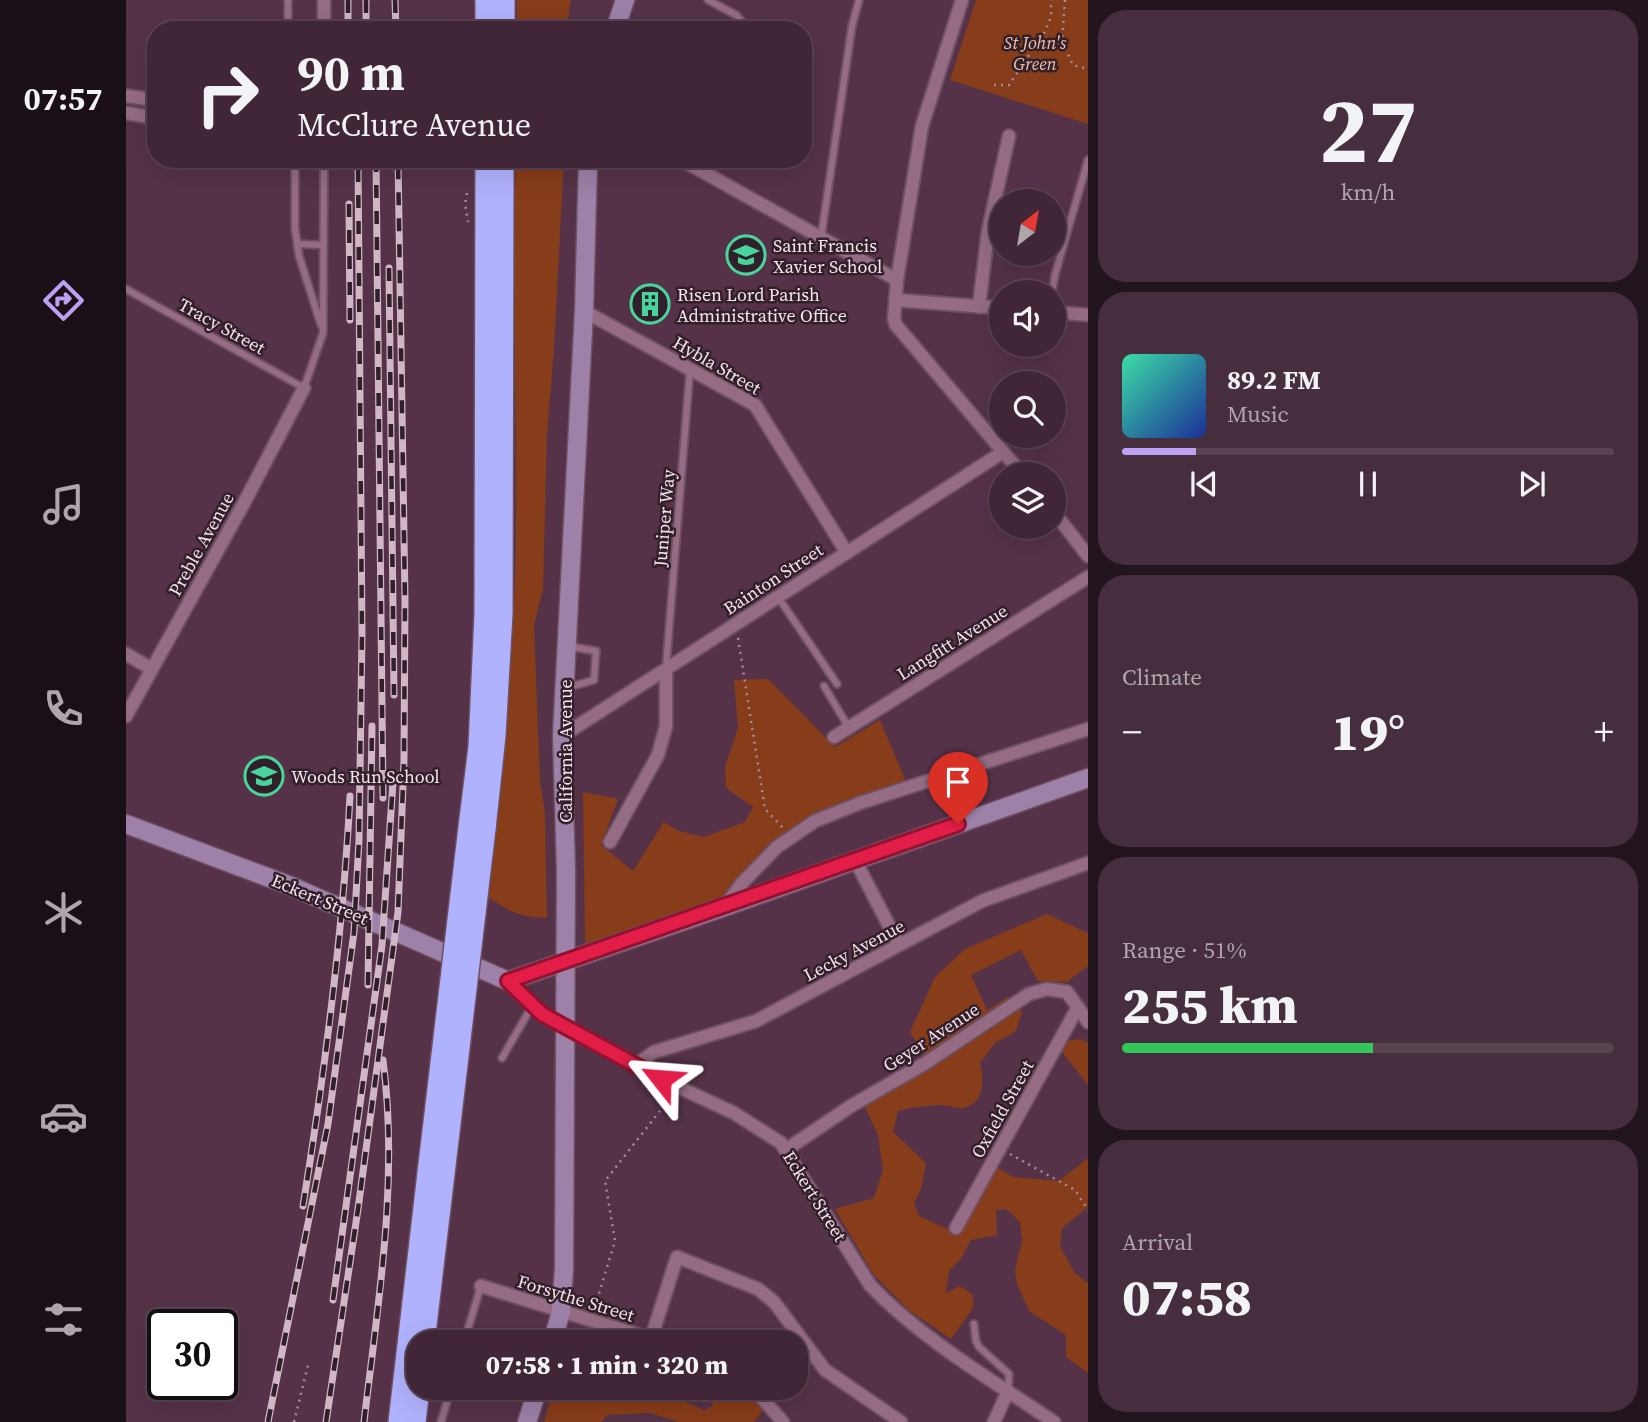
<!DOCTYPE html>
<html lang="en">
<head>
<meta charset="utf-8">
<style>
	body { margin:0; font-family:"Source Serif 4",serif; background:#472e3e; color:#f1f3f6; height:100vh; display:flex; flex-direction:column; font-size:26px; white-space:nowrap }
	* { box-sizing:border-box; margin:0 }
	p { font-size:23px; color:#aea5ad }
	.icon { flex:none; width:38px; height:38px; fill:none; stroke:currentColor; stroke-width:2; stroke-linecap:round; stroke-linejoin:round }
	.map { position:relative; flex:1; overflow:hidden }
	.side { display:flex; flex-direction:column; gap:10px; padding:10px; background:#23151e; width:560px }
	.side>* { flex:none }
	.top-card { position:absolute; left:21px; top:21px; width:665px; height:147px; border-radius:28px; box-shadow:0 7px 28px #0002,0 0 0 2px #594351; background:#402636; color:#f1f3f6; overflow:hidden }
	.needle { width:46px; rotate:31deg }
	.buttons { position:absolute; left:863px; top:189px; display:grid; gap:14px }
	.buttons a { display:grid; place-items:center; width:77px; height:77px; border-radius:50%; background:#402636; box-shadow:0 7px 28px #0002,0 0 0 2px #594351; font-size:35px }
	.speed { position:absolute; left:21px; top:1309px; display:flex; gap:14px; font-size:35px; font-weight:700; text-align:center }
	.speed>* { display:grid; place-content:center; width:91px; height:91px; border-radius:50%; background:#402636; box-shadow:0 7px 28px #0002,0 0 0 2px #594351; line-height:1 }
	.speed .limit { border:4px solid #111; border-radius:10px; background:#fff; color:#111 }
	.pin { position:absolute; display:grid; place-items:center; width:60px; height:60px; color:#fff; margin:-72px -30px; border-radius:50% 50% 50% 0; rotate:-45deg; box-shadow:0 0 7px #0007 }
	.pin .icon { rotate:45deg }
	.me { position:absolute; width:77px; margin:-38px; rotate:298deg; stroke-linejoin:round; filter:drop-shadow(0 0 5px #0008) }
	.turn { display:flex; align-items:center; gap:24px; height:147px; padding:0 35px; font-size:32px }
	.turn .icon { width:91px; height:91px; stroke-width:2.5 }
	.turn b { display:block; font-size:49px; line-height:60px }
	.big { font-size:52px; font-weight:800; line-height:1.1 }
	.side .tile { flex:1; display:flex; flex-direction:column; justify-content:center; gap:10px; min-width:0; padding:0 24px; border-radius:28px; background:#472e3e }
	.side .dial { align-items:center; gap:0 }
	.dial b { font-size:91px; line-height:1 }
	.song { display:flex; align-items:center; gap:21px }
	.cover { width:84px; height:84px; border-radius:10px; background:linear-gradient(135deg,hsl(160 70% 55%),hsl(230 70% 35%)) }
	.played { height:7px; border-radius:4px; background:linear-gradient(90deg,#bca0f2 15%,#594351 15%) }
	.keys { display:flex; justify-content:space-around; direction:ltr }
	.heat { display:flex; justify-content:space-between; align-items:center; font-size:38px; direction:ltr }
	.charge { height:10px; border-radius:5px; background:linear-gradient(90deg,#34c759 51%,#594351 0) }
	.trip { position:absolute; left:280px; top:1330px; width:402px; height:70px; border-radius:28px; background:#402636; box-shadow:0 7px 28px #0002,0 0 0 2px #594351; font-weight:800; line-height:70px; text-align:center }
	main { display:flex; flex:1; min-height:0 }
	.menu { display:flex; flex-direction:column; width:126px; justify-content:space-around; align-items:center; background:#1a0f16; color:#aea5ad }
	.menu .icon { width:49px; height:49px }
	.menu .current { color:#bca0f2 }
	.menu b { font-size:32px; color:#f1f3f6 }
	.map>svg:first-child { display:block }
</style>
</head>
<body>
<main>
<nav class="menu">
<b>07:57</b>
<svg class="icon current" aria-label="directions" viewBox="0 0 24 24"><path d="M12 3l9 9-9 9-9-9zM9 14v-3h6M13 9l2 2-2 2"/></svg>
<svg class="icon" aria-label="music" viewBox="0 0 24 24"><path d="M9 18V5l10-2v13"/><circle cx="6" cy="18" r="3"/><circle cx="16" cy="16" r="3"/></svg>
<svg class="icon" aria-label="phone" viewBox="0 0 24 24"><path d="M5 4h4l2 5-3 2q2 4 5 5l2-3 5 2v4C11 20 4 13 5 4z"/></svg>
<svg class="icon" aria-label="climate" viewBox="0 0 24 24"><path d="M12 3v18M4 7l16 10M4 17L20 7"/></svg>
<svg class="icon" aria-label="car" viewBox="0 0 24 24"><path d="M5 17H2v-5l4-1 3-4h7l3 4 3 1v5h-3M9 17h6M6 11h13"/><circle cx="7" cy="17" r="2"/><circle cx="17" cy="17" r="2"/></svg>
<svg class="icon" aria-label="filters" viewBox="0 0 24 24"><path d="M4 7h16M4 17h16"/><circle cx="9" cy="7" r="2"/><circle cx="15" cy="17" r="2"/></svg>
</nav>
<div class="map">
<svg width="962" height="1422" viewBox="0 0 962 1422">
	<rect width="100%" height="100%" fill="#553248"/>
	<path fill="#873c1a" d="M391 0H445L441 24 443 30H391Z
		M850 0H962V124L824 80Z
		M390 159H438L428 348 421 436 417 590 408 625 414 781 419 813 421 918C394 917 383 912 361 896 370 814 380 731 386 648 396 485 384 322 390 159Z
		M642 679 709 747 754 720 780 782 672 823 645 845 600 897 459 944 457 792 492 799 475 845 507 871 538 822 553 831 578 837 619 822 627 807 600 788 599 767 612 728 608 680Z
		M921 914 962 933V966L941 982 912 981 895 950 845 975 861 1010 883 996 896 1012 890 1031 869 1043 854 1063C858 1080 859 1103 837 1108 831 1109 822 1105 815 1105 800 1106 787 1107 772 1111L767 1132 800 1163 795 1189 788 1203 793 1216 833 1234 871 1167 887 1177 933 1181 962 1158V1207L936 1228 934 1247 949 1273 962 1283V1373L940 1357V1335L903 1311 891 1284 889 1270 896 1240 894 1222 880 1209 870 1210 871 1235 845 1240 834 1260 823 1271 820 1293 834 1286 847 1295V1308L825 1339 784 1311 748 1275 709 1209 748 1198 757 1170 752 1135 739 1107 804 1064 784 1032 809 977 839 949Z
		M955 1039 962 1043V1085L932 1047 936 1041Z
		M428 1388H555L554 1393 559 1402 578 1410 585 1407 594 1388H627L642 1404 628 1422H553L524 1413 482 1415 475 1422H418Z"/>
	<g fill="none" stroke-linecap="round" stroke-linejoin="round">
		<g stroke="#6f5063" stroke-width="10">
			<path id="lane" d="M162 0V30
				M582 0 610 15 624 30
				M169 159V228L173 256 195 325
				M695 238 726 26 733 0
				M171 244 197 245
				M0 289 178 388 197 333 198 159
				M926 292 929 275 962 160
				M652 597 711 684
				M540 667 564 369
				M698 686 723 728
				M440 688 468 680 470 651 441 646
				M376 1058 406 1006
				M848 1324 850 1341 853 1347 883 1374 882 1391
				M338 1342 355 1286
				M315 1422 325 1388"/>
		</g>
		<g stroke="#6f5063" stroke-width="16">
			<path id="street" d="M198 0V30
				M836 0 796 126 771 280 768 319 770 325 896 474
				M0 96 30 100
				M0 113 30 118
				M554 159 771 280
				M769 300 875 308
				M853 307 862 231 883 136
				M458 311 629 405 721 553
				M928 312 962 315
				M928 512 962 556
				M0 654 26 669
				M0 716 118 503 178 388
				M436 736 877 452
				M708 737 962 577
				M484 842 532 755 540 726V669
				M729 860 773 945
				M599 906 616 883 651 847 689 821 734 803 962 729
				M382 981 416 1015 535 1079 608 1113 655 1143 744 1285C795 1339 866 1380 928 1422
				M510 1065 528 1052 630 1021 856 901 962 863
				M661 1149 725 1106 798 1064 903 994 921 989 941 992 962 1022
				M830 1228 952 1007
				M355 1286 535 1342
				M525 1339 551 1257 632 1289 648 1302 699 1370 775 1422
				M627 1388 657 1422
				M868 1422 882 1391"/>
		</g>
		<g stroke="#6f5063" stroke-width="21">
			<path id="secondary" d="M489 30 499 0
				M0 824 165 886 382 981 598 907 962 778
				M440 871 436 736 458 311 462 159
				M426 1342 435 1312 438 1269
				M401 1422 412 1388"/>
		</g>
		<g stroke="#6f5063" stroke-width="24">
			<path id="highway" d="M360 30V0
				M378 30V0
				M343 827 353 747 359 614 360 159
				M359 829 369 736 376 614 377 159
				M298 1342 318 1174
				M273 1422 302 1173
				M289 1422 293 1388"/>
		</g>
		<path stroke="#a88a9c" stroke-width="2.5" stroke-dasharray="2 5" stroke-linecap="butt" d="M939 0 936 41 947 65 962 69
			M868 85H883L918 33 925 17V0
			M341 193 339 204 342 222
			M612 638 639 809 658 829
			M884 1154 949 1190 962 1210
			M469 1307 489 1241 479 1181 544 1098
			M168 1422 182 1365"/>
		<use href="#lane" stroke="#956c84" stroke-width="6"/>
		<use href="#street" stroke="#956c84" stroke-width="12"/>
		<use href="#secondary" stroke="#9d81a8" stroke-width="18"/>
		<use href="#highway" stroke="#b1b2fd" stroke-width="21"/>
		<g stroke="#d1b7c6" stroke-width="7">
			<path id="rail" d="M222 0V30
				M240 0V30
				M269 0 270 30
				M250 159 257 798
				M223 204 224 320
				M263 268 268 695
				M242 985 246 726
				M177 1206C199 1070 217 934 224 796
				M207 1300 256 945 267 782
				M142 1422 202 1124 228 932 233 840 236 634 232 159
				M200 1422 232 1209 272 912 278 760 279 600 272 159
				M238 1422C252 1302 273 1181 257 1060"/>
		</g>
		<use href="#rail" stroke="#31202a" stroke-width="4.5" stroke-dasharray="13" stroke-linecap="butt"/>
		<g stroke="#6f5063" stroke-width="21" stroke-linecap="butt">
			<path id="secondary-bridge" d="M438 1269 440 871"/>
		</g>
		<g stroke="#6f5063" stroke-width="24" stroke-linecap="butt">
			<path id="highway-bridge" d="M302 1173 343 827
				M318 1174 359 829"/>
		</g>
		<use href="#secondary-bridge" stroke="#9d81a8" stroke-width="18"/>
		<use href="#highway-bridge" stroke="#b1b2fd" stroke-width="21"/>
	</g>
	<g fill="none" stroke-linecap="round" stroke-linejoin="round">
		<g stroke="#92132f" stroke-width="18">
			<path id="route" d="M535 1079 416 1014 382 981 832 824"/>
		</g>
		<use href="#route" stroke="#e11d48" stroke-width="12"/>
	</g>
	<defs>
		<g id="school-ring" transform="scale(2.0125)"><circle r="9.5" fill="#31202a" stroke="#49d49d" stroke-width="1.5"/><path d="M0-5L7-2L0 1L-7-2ZM-4 1L0 2.5L4 1V4Q0 6-4 4Z" fill="#49d49d"/></g>
		<g id="building-ring" transform="scale(2.0125)"><circle r="9.5" fill="#31202a" stroke="#49d49d" stroke-width="1.5"/><path d="M-4-6H4V6H1V3H-1V6H-4ZM-2.5-4.3h1.7v1.8h-1.7ZM.8-4.3h1.7v1.8H.8ZM-2.5-1h1.7V.8h-1.7ZM.8-1h1.7V.8H.8Z" fill="#49d49d"/></g>
	</defs>
	<g fill-rule="evenodd">
		<use href="#school-ring" x="620" y="255"/>
		<use href="#building-ring" x="524" y="304"/>
		<use href="#school-ring" x="138" y="776"/>
	</g>
	<g text-anchor="middle" dominant-baseline="central" stroke-width="5" stroke-linejoin="round" paint-order="stroke">
		<g font-size="18" font-style="italic" fill="#f4bea8" stroke="#31202a">
			<text x="909" y="42">St John's<tspan x="909" dy="21">Green</tspan></text>
		</g>
		<g font-size="18" fill="#f8e0ed" stroke="#31202a" text-anchor="start">
			<text x="647" y="245">Saint Francis<tspan x="647" dy="21">Xavier School</tspan></text>
			<text x="551" y="294">Risen Lord Parish<tspan x="551" dy="21">Administrative Office</tspan></text>
			<text x="165" y="776">Woods Run School</text>
		</g>
		<g font-size="18" fill="#f8e0ed" stroke="#31202a">
			<text transform="translate(96 326) rotate(29)">Tracy Street</text>
			<text transform="translate(591 365) rotate(30)">Hybla Street</text>
			<text transform="translate(538 518) rotate(-85)">Juniper Way</text>
			<text transform="translate(75 544) rotate(-61)">Preble Avenue</text>
			<text transform="translate(647 579) rotate(-33)">Bainton Street</text>
			<text transform="translate(826 642) rotate(-32)">Langfitt Avenue</text>
			<text transform="translate(439 751) rotate(-90)">California Avenue</text>
			<text transform="translate(194 899) rotate(23)">Eckert Street</text>
			<text transform="translate(728 950) rotate(-28)">Lecky Avenue</text>
			<text transform="translate(805 1037) rotate(-33)">Geyer Avenue</text>
			<text transform="translate(876 1109) rotate(-61)">Oxfield Street</text>
			<text transform="translate(689 1196) rotate(58)">Eckert Street</text>
			<text transform="translate(450 1298) rotate(17)">Forsythe Street</text>
		</g>
	</g>
</svg>
<div class="buttons">
<a><svg class="needle" viewBox="-14 -14 28 28"><path d="M0-13l5 13h-10z" fill="#e53935"/><path d="M0 13l5-13h-10z" fill="#aea5ad"/></svg></a>
<a><svg class="icon" aria-label="sound" viewBox="0 0 24 24"><path d="M4 9h4l5-4v14l-5-4H4zM17 9q2 3 0 6"/></svg></a>
<a><svg class="icon" aria-label="search" viewBox="0 0 24 24"><circle cx="10" cy="10" r="6"/><path d="M15 15l6 6"/></svg></a>
<a><svg class="icon" aria-label="layers" viewBox="0 0 24 24"><path d="M12 4l9 5-9 5-9-5zM3 14l9 5 9-5"/></svg></a>
</div>
<div class="speed"><div class="limit">30</div></div>
<div class="pin" style="left:832px;top:824px;background:#d93025"><svg class="icon" aria-label="arrive" viewBox="0 0 24 24"><path d="M6 21V4h12l-3 4 3 4H6"/></svg></div>
<svg class="me" style="left:535px;top:1079px" viewBox="-20 -20 40 40"><path d="M0-17L14 15 0 8-14 15z" fill="#e11d48" stroke="#fff" stroke-width="4"/></svg>
<div class="trip">07:58 · 1 min · 320 m</div>
<div class="top-card">
<div class="turn"><svg class="icon" aria-label="right" viewBox="0 0 24 24"><path d="M7 20v-9h11M14 6l5 5-5 5"/></svg><div><b>90 m</b>McClure Avenue</div></div>
</div>
</div>
<section class="side">
<div class="tile dial"><b>27</b><p>km/h</p></div>
<div class="tile">
<div class="song"><i class="cover"></i><div><b>89.2 FM</b><p>Music</p></div></div>
<div class="played"></div>
<div class="keys"><svg class="icon" aria-label="previous" viewBox="0 0 24 24"><path d="M18 5L8 12l10 7zM5 5v14"/></svg><svg class="icon" aria-label="pause" viewBox="0 0 24 24"><path d="M8 5v14M16 5v14"/></svg><svg class="icon" aria-label="next" viewBox="0 0 24 24"><path d="M6 5l10 7-10 7zM19 5v14"/></svg></div>
</div>
<div class="tile"><p>Climate</p>
<div class="heat"><a>−</a><b class="big">19°</b><a>+</a></div>
</div>
<div class="tile"><p>Range · 51%</p><b class="big">255 km</b><div class="charge"></div></div>
<div class="tile"><p>Arrival</p><b class="big">07:58</b></div>
</section>
</main>
</body>
</html>
